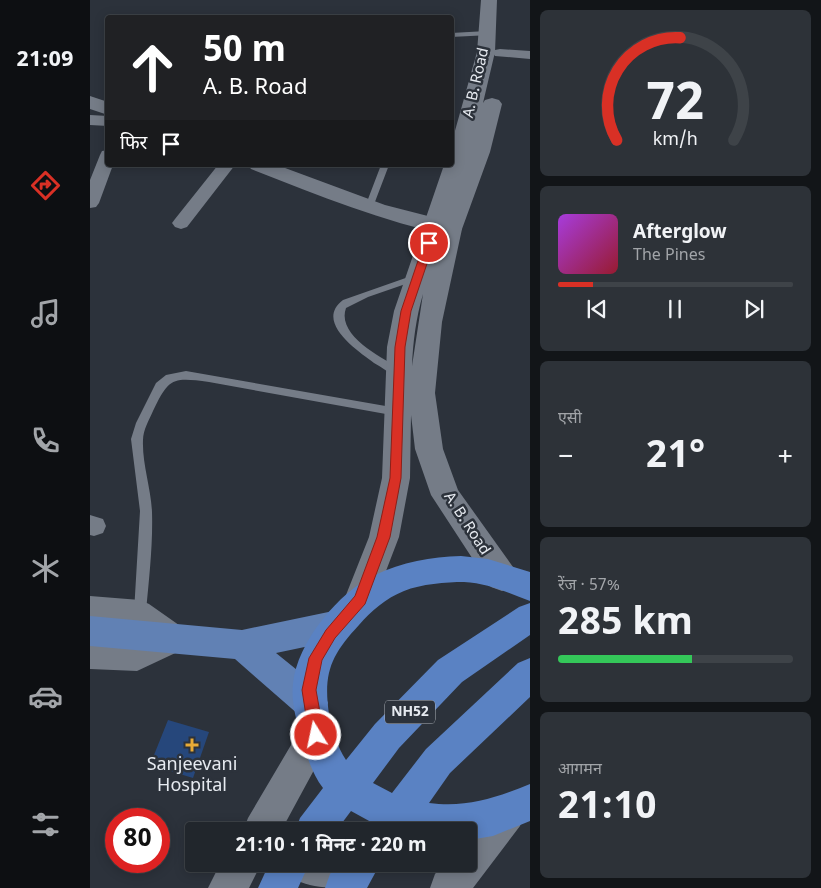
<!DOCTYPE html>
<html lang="hi">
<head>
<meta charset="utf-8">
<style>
	body { margin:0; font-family:Georgia,"Noto Sans Devanagari",serif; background:#2d3238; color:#f1f3f6; height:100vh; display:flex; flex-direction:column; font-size:19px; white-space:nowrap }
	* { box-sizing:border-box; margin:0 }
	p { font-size:16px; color:#a2a5a9 }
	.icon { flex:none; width:28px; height:28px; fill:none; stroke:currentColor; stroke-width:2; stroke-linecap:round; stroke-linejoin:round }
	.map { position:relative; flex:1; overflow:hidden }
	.panel { display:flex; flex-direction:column; gap:10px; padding:10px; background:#121518; width:291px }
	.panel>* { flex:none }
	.banner { position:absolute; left:15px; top:15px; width:349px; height:152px; border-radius:5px; box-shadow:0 2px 12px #0003,0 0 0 1px #3e4348; background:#202124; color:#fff; overflow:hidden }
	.speed { position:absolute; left:15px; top:808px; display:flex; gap:10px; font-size:25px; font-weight:700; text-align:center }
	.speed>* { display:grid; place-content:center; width:65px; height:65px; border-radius:50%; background:#21262c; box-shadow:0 2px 12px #0003,0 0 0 1px #3e4348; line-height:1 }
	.speed .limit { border:8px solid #d22; background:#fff; color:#111 }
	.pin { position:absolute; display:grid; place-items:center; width:42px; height:42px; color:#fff; margin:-21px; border:2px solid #fff; border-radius:50%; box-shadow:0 1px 5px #0007 }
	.me { position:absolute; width:55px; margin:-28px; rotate:350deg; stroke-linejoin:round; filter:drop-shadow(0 0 4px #0008) }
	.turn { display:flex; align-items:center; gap:18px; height:105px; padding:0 15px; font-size:22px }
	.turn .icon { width:65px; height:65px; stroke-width:2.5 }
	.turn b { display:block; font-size:35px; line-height:42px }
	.then { display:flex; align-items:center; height:48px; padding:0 15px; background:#0003; gap:10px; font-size:19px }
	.big { font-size:38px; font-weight:700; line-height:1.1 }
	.panel .card { flex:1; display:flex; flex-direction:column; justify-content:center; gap:8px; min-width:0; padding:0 18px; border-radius:8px; background:#2d3238 }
	.panel .dial { align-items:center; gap:0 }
	.dial svg { height:130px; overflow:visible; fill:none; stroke:#3e4348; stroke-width:7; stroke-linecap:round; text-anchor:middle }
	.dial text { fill:#f1f3f6; stroke:none }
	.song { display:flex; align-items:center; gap:15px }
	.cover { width:60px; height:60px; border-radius:8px; background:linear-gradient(135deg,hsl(280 70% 55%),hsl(350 70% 35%)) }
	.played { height:5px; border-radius:2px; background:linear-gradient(90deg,#d93025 15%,#3e4348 15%) }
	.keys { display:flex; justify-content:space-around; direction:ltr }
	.heat { display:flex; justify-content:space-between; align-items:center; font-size:28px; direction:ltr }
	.charge { height:8px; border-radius:4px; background:linear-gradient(90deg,#34c759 57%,#3e4348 0) }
	.trip { position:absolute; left:95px; top:822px; width:292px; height:50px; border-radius:5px; background:#21262c; box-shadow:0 2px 12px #0003,0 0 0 1px #3e4348; font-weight:700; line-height:50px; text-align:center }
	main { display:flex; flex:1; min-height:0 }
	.menu { display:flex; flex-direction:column; width:90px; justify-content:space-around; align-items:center; background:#0d0f12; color:#a2a5a9 }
	.menu .icon { width:35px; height:35px }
	.menu .on { color:#d93025 }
	.menu b { font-size:22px; color:#f1f3f6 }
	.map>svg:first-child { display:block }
</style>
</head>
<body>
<main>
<nav class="menu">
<b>21:09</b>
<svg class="icon on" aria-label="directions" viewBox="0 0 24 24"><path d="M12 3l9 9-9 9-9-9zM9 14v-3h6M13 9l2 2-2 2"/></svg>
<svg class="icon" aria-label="music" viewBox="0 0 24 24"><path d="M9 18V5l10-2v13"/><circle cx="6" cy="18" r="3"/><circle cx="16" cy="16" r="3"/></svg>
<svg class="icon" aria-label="phone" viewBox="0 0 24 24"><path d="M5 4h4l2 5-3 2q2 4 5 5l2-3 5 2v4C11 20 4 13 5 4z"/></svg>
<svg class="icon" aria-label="climate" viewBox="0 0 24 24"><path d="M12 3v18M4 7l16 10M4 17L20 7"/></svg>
<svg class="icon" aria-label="car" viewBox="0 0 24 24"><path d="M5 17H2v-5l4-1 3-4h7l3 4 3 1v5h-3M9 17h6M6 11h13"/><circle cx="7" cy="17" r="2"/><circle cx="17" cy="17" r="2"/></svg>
<svg class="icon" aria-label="filters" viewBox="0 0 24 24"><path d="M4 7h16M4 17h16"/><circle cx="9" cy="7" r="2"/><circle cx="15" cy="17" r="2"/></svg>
</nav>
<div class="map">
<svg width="440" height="888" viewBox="0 0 440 888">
	<rect width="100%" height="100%" fill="#2c323b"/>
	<path fill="#26477b" d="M78 720 119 732 103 778 60 765Z"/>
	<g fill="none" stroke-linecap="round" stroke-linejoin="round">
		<path fill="#757c87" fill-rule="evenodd" d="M397 31H400V35L361 37V33Z
			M291 165H299L283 207 279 210 276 209 275 207Z
			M327 274 332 277 330 279 278 297 256 308C246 336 293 358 312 370L313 373 308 377C300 374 292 367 284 363 268 351 224 322 253 300Z
			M96 371 307 408 312 412 307 416 119 382C82 377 79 378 63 411 59 420 53 430 53 440 52 464 61 488 62 512 63 545 59 579 56 612L55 616 50 618 45 616 44 612 50 511 41 439 46 423 66 383 76 375Z"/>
		<path fill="#757c87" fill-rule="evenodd" d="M410 49 440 51V59L405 56 403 53 405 50Z
			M0 115 18 116V126L0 125Z
			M18 150V165H23L9 203 6 207 0 208V180L10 155 12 151Z
			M128 165H145L97 227 91 229 85 227 82 223 85 219Z
			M0 515 13 519 16 526 13 533 4 536 0 535Z
			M0 596 50 600 59 604 96 630 100 639 96 648 47 671 0 669V643L46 645 63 637 45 623 0 620Z
			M192 864C219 864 247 858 260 888 233 888 203 888 192 864Z"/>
		<path fill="#757c87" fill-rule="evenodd" d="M0 96 18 102V115L0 109Z
			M158 165H187L295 205 369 224 372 229 369 234 361 236C292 221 227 195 161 169Z
			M226 718 238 723 243 735 191 831H153L158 818 214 723Z
			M417 795 430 800 435 813 430 826 383 888H340L345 874 354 864H379V833L404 800Z
			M130 864H171L159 888H118Z"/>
		<path fill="#757c87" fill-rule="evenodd" d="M391 0H407L405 52 393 103 395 100 402 98 409 100 412 104 400 152 372 229 352 322 345 393 353 449 368 490 423 567 427 577 423 587 412 591 401 587 341 495 325 449 321 415 320 478 309 537 281 610 270 614 259 610 254 600 279 537 292 478 297 347 304 311 354 165H361V145L387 52ZM333 294 322 366C323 342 326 318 333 294Z"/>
		<path fill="#6181b4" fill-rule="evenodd" d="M248 610 259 615 264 625 259 635 248 640 186 653 233 691 238 703 233 715 221 719 209 715 145 659 0 646V616L152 630Z"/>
		<path fill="#5a82c3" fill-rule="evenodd" d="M371 556 398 559 440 572V601C418 593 398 583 374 582 356 582 331 584 314 591 296 598 281 611 269 625 241 655 233 673 239 714 242 730 247 746 256 760L285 724 348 660 429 607 440 603V635L372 682 309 748 283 783 302 793 336 749 428 663 440 658V697L360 773 339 803C376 808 406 798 440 784V821L403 836 379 840V831H278L281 822 261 811 246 831H205L210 818 233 788C222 774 216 754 211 736 206 720 201 701 203 684 207 642 249 592 285 575 312 562 341 557 371 556Z
			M179 864H219L208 888H168Z
			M248 864H290L277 888H235L240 874Z"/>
	</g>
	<path fill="#d93025" stroke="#8d1f18" d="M339 240 344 243 321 311 315 347 311 478 300 537 275 604 245 638 232 660 226 690 234 735 232 740 226 742 221 740 219 735 212 690 219 658 236 630 265 596 287 537 300 478 305 347 311 311 334 243Z"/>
	<path fill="#e8ab37" stroke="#2c323b" stroke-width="2" d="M99.5 737.5h5v5h5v5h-5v5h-5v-5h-5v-5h5z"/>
	<g text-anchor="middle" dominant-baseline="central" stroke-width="5" stroke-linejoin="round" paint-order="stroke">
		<rect fill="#2c323b" stroke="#aeb3ba" stroke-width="1" x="295" y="700.5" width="50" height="23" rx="4"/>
		<g font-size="14" font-weight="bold" fill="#e6eaf0">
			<text x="320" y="712">NH52</text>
		</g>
		<g font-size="15" fill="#e6eaf0" stroke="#2c323b">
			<text transform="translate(387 83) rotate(-77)">A. B. Road</text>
			<text transform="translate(376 524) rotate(57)">A. B. Road</text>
		</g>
		<g font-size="18" fill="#e6eaf0" stroke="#2c323b">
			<text x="102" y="765">Sanjeevani<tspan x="102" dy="21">Hospital</tspan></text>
		</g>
	</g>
</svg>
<div class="speed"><div class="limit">80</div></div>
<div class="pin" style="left:339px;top:243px;background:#d93025"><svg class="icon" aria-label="arrive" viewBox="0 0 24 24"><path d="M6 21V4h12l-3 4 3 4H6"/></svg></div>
<svg class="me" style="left:226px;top:735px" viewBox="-20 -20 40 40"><circle r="17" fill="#d93025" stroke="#fff" stroke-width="3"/><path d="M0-11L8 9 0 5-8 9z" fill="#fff"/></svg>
<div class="trip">21:10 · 1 मिनट · 220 m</div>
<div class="banner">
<div class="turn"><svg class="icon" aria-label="ahead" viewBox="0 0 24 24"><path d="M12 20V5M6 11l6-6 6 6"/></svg><div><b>50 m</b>A. B. Road</div></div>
<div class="then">फिर<svg class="icon" aria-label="arrive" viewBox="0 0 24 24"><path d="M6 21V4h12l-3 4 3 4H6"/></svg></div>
</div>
</div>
<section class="panel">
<div class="card dial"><svg viewBox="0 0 100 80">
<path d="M14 69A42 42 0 1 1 86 69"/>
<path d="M14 69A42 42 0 0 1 53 6" stroke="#d93025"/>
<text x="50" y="56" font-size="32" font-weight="700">72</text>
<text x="50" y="72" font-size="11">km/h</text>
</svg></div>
<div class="card">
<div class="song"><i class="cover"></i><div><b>Afterglow</b><p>The Pines</p></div></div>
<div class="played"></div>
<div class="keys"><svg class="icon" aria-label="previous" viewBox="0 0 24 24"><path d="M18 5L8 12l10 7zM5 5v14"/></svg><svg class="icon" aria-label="pause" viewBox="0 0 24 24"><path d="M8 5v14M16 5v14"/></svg><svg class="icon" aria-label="next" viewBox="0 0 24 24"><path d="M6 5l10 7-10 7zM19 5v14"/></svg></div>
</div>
<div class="card"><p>एसी</p>
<div class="heat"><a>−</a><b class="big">21°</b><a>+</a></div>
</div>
<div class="card"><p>रेंज · 57%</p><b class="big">285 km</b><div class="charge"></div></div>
<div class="card"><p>आगमन</p><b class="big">21:10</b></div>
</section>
</main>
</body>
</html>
